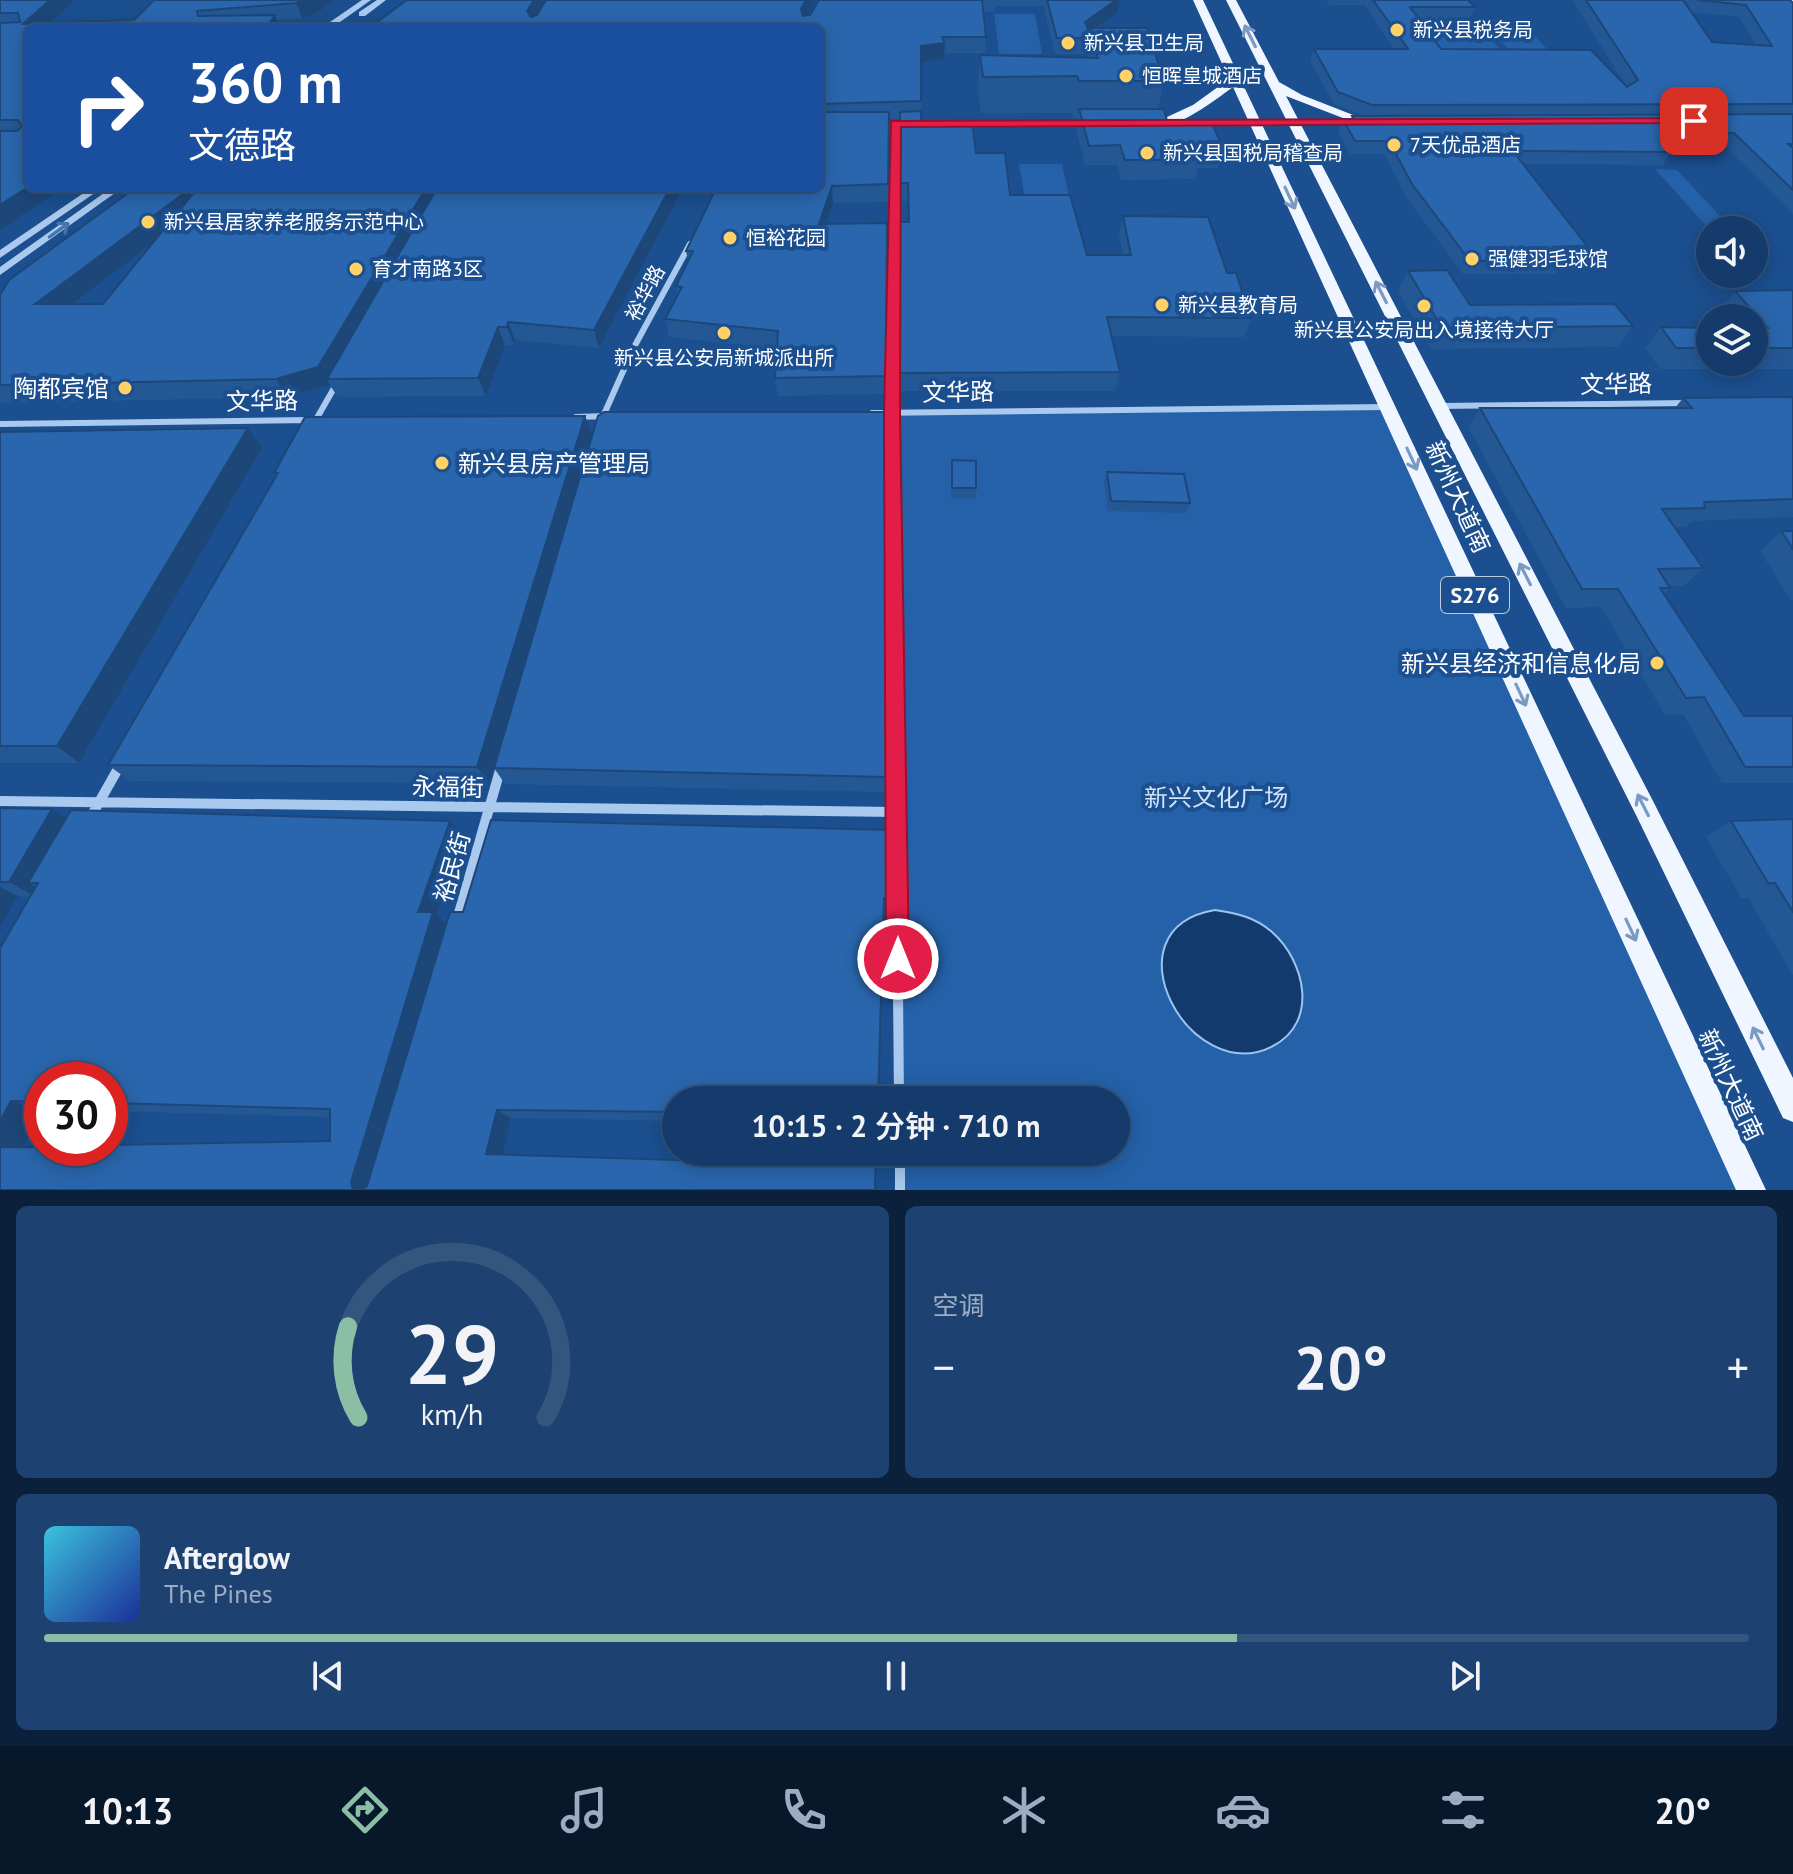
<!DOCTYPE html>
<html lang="zh">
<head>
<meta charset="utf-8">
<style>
	body { margin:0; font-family:"PT Sans","Noto Sans SC",sans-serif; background:#1d4271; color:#f1f3f6; height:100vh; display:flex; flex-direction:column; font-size:30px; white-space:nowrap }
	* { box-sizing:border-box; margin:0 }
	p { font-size:26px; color:#9dadc1 }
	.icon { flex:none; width:44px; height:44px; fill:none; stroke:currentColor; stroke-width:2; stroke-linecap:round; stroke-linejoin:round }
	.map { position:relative; height:1190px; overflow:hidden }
	.sheet { display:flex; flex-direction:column; gap:16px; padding:16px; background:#0b203b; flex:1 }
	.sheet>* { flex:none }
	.hud { position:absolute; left:24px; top:24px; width:800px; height:168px; border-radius:12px; box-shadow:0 4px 20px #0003,0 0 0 2px #33557e; background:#1a4fa0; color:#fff; overflow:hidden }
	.controls { position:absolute; left:1696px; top:216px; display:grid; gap:16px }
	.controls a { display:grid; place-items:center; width:72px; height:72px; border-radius:50%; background:#143b6b; box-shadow:0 4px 20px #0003,0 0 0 2px #33557e; font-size:40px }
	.speed { position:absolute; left:24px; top:1062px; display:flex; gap:16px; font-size:40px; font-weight:700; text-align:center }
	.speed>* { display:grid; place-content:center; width:104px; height:104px; border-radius:50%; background:#143b6b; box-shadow:0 4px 20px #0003,0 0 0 2px #33557e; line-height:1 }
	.speed .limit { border:12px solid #d22; background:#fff; color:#111 }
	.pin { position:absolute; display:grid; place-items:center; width:68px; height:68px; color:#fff; margin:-34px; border-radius:16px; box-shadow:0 4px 12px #0006 }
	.me { position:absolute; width:88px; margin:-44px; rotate:0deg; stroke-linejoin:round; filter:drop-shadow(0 0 6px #0008) }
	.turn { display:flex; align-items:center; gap:28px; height:168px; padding:0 32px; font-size:36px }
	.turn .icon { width:104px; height:104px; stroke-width:2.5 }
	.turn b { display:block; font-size:56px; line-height:68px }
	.big { font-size:60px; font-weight:600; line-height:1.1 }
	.sheet .tile { flex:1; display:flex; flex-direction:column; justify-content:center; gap:12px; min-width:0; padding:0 28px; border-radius:12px; background:#1d4271 }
	.sheet .dial { align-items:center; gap:0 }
	.dial svg { height:208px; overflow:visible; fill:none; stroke:#33557e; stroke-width:7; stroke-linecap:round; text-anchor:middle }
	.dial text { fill:#f1f3f6; stroke:none }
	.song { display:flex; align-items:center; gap:24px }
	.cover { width:96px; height:96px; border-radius:12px; background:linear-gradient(135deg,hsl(190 70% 55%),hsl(230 70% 35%)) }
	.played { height:8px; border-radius:4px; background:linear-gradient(90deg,#8abfa5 70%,#33557e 70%) }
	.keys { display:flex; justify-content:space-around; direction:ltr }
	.heat { display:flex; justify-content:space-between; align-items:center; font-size:44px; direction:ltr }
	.sheet .tiles { flex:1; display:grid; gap:16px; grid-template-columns:1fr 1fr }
	.tile:last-child { grid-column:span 2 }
	.trip { position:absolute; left:662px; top:1086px; width:468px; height:80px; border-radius:40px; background:#143b6b; box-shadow:0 4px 20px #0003,0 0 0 2px #33557e; font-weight:600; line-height:80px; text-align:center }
	.tab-bar { display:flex; height:128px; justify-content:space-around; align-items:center; background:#08182b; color:#9dadc1 }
	.tab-bar .icon { width:56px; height:56px }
	.tab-bar .current { color:#8abfa5 }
	.tab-bar b { font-size:36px; color:#f1f3f6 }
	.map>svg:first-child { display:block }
</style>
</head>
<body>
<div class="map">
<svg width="1793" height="1190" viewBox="0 0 1793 1190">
	<rect width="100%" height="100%" fill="#1b4f8f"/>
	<path fill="#2461a8" d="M994 14H1035L1042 54H999Z
		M1482 20H1519L1548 50H1509Z
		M1415 24H1479L1503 53H1437Z
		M1019 164H1062L1071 206H1026Z
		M1655 169 1677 170 1733 230H1710Z
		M1388 407 1751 1190H900V1152H1116V1100H899L892 413Z"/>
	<path fill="#123a6d" stroke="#9cc4f0" stroke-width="2" d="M1215 910C1236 913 1255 917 1272 932 1305 961 1319 1022 1273 1046 1190 1089 1103 929 1215 910Z"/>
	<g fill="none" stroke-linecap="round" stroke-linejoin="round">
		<path stroke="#a9c9ee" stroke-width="5" d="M965 123H1087
			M1205 123 1351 122
			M894 194 895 123"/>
		<path stroke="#a9c9ee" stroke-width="6" d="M1439 406 1688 403
			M872 413 1387 407
			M576 417 607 416
			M601 421 633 349 690 244
			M314 423 337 383
			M0 424 311 420
			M892 444 894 192"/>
		<path stroke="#a9c9ee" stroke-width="8" d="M892 442 896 769
			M118 769 122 762
			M501 769 502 764"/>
		<path stroke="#a9c9ee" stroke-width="10" d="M896 767 899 1100
			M0 801 896 812
			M89 820 119 767
			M457 920 501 767
			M900 1152V1190"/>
		<path fill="#a9c9ee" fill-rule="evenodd" d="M362 0H371L340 22H351V26L275 28 260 26 264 24 330 22Z
			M377 0H386L365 16H359V12Z
			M91 188H102L0 258V250Z
			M111 188H122L0 275V267Z"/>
		<path fill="#d6e6fa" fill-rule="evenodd" d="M1788 0H1793V4Z"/>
		<path fill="#f0f6ff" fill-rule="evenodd" d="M1193 0H1203L1766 1190H1736L1233 87C1218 98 1171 135 1154 123L1193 105 1229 79Z
			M1226 0H1236L1279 82 1302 95 1371 122 1361 125 1286 96 1653 801 1793 1078V1122L1783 1118 1637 817Z"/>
	</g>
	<path fill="#245895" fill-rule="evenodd" d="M0 0H75L50 23 134 20 154 0H335L318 12 302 18 277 20 28 188 0 230Z
		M407 0H816L807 16 810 15 819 0H1119L1117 13 1097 28 1164 81 1158 109 1167 121 1223 148 1218 168H1198L1195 179 1121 180 1117 165H1085L1076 129 1078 118H1074L1072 113H981L978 91 980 55 1087 57V54H1055L1043 6H995V12H983L986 37 985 53H945L944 59 921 62V121L976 153 1010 195 1087 255H1123L1119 235 1123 216 1227 273 1251 318 1244 337 1111 336 1120 372 1115 391H898L900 222H908V201H900V119H889L888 202 833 203 826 223H887L886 394 778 396 775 378 777 349 669 337 665 319 678 295 676 286 688 261 686 251 820 188V28H369Z
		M1326 0H1468L1475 7 1469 19H1419L1441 49 1627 87 1572 0H1790L1793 3V214L1725 146 1668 145 1667 147 1671 152 1663 165 1523 164 1587 246 1579 260H1564L1556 274H1463L1406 197 1384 154H1350L1338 132 1343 119H1351L1352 116 1363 115 1334 104 1310 61 1314 49H1394L1365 5H1330ZM1692 12 1739 17 1756 45 1712 42Z
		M135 188H683L599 348 515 340 514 345H505L486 396 338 397 329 384V385L287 397 0 403V295ZM153 243 103 304H73Z
		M1408 271 1470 305 1633 326 1618 347 1431 349 1398 291Z
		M1793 290V369H1660L1645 348 1661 327 1710 328V362H1754V318H1724L1719 311 1735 291Z
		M1793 397V517L1692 521 1686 527H1675L1703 568 1684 586H1670V588L1664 594 1744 716H1793V783H1722L1683 714 1665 715 1601 607 1566 608 1468 427 1480 408H1675L1683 398Z
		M884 412 887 792 505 784 494 768Z
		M585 416 592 435 489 783 130 781 108 765 276 476 274 473Z
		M248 428 262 448 79 763H0V432Z
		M952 460 976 488V499L951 498Z
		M1107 472 1190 503 1186 513 1108 511 1104 483Z
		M1781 531H1793V600H1791L1760 551Z
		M0 808 66 818 463 837 437 915 446 924 463 912 888 830 889 912H884L879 1100H676V1121L511 1118 502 1155 773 1163 774 1152H877L876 1190H0L30 897 18 896 0 927ZM42 1080H110V1111L330 1117V1141L23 1147 42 1110Z
		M1793 819V975L1748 898H1741L1706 837 1731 821Z"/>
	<path fill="#1d4779" d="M50 0H75L44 28 23 24Z
		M305 0H335L318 12 302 18 296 3Z
		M534 0H547L532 27 527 11Z
		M806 0H816L802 25 801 9Z
		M1116 0H1119L1117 13 1092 31 1091 28 1090 33 1083 38 1085 22Z
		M275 15 281 28H266Z
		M945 43 944 59 921 62V46Z
		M832 186 833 203 820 241 819 224Z
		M28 187V188H62L0 230V205Z
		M191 188H194L204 204 49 322 35 304Z
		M426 188H443L327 379 329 384V385L287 397 276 379Z
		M670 188H683L599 348 594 330Z
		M508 322 515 340 514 345 507 327Z
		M498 327 505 345 486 396 478 378Z
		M585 416 592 435 489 783 477 767Z
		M248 428 262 448 79 763 57 746Z
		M52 809 77 825 38 883H28L40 889 36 897 9 882Z
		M450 821 463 837 437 915 448 926 372 1190H356L353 1189 351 1182 418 912Z
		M0 887 18 896 0 927Z
		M884 898 879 1100H878Z
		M11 1101 42 1110 19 1155 0 1151V1121Z
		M497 1110 511 1118 501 1161 486 1154Z"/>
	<path fill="#2a66ad" stroke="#1d4779" stroke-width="2" d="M0 0H50L23 24 134 20 154 0H305L296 3 197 11 198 16 275 15 266 28H28V187L0 205V131H17L22 126 18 120H0V23L20 22 18 13H0Z
		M407 0H534L527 11 531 17 537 15 546 0H806L801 9 803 16 810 15 819 0H982L986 37H942L945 43 921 46V101L820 104V28H720L721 26H665L664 28H369Z
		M1047 0H1116L1085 22 1090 35V38H1057Z
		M1373 0H1468L1475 7H1410L1441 49 1591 50 1627 87 1638 80 1586 0H1683L1712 42 1772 46 1746 5 1697 0H1790L1793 3V104L1372 105 1338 92 1314 49H1408Z
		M1091 28H1147L1164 81H1079L1077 76 983 77 980 55 1098 58Z
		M1079 109H1164L1167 121H1211L1223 148H1196L1200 160H1125L1120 145 1089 146Z
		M921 111V121H972L976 153H1005L1010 195H1070L1087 255H1131L1123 216 1208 217 1227 273H1236L1251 318 1107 317 1120 372 898 373 900 222H909L908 183H900V112Z
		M820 112H889L888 184 832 186 819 224 887 223 886 376 775 378 778 331 665 319 682 287 676 286 693 251H686L716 188H820Z
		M1793 114V144H1788L1793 148V190L1734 133 1662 132 1671 141H1661L1671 152 1513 151 1587 246 1553 247 1564 260 1470 261 1412 184 1389 141H1355L1343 119H1354L1352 116Z
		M135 188H191L35 304H103L196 190 195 188H426L318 367 276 379 0 385V295L9 280Z
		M437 188H670L594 330 508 322 507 327H498L478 378 327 379Z
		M1447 270 1470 305 1615 304 1633 326 1442 328 1408 271Z
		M1793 290V348H1754V328H1768L1735 291Z
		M1661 327 1710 328V348H1676Z
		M1793 397V499L1704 502 1705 508 1662 509 1703 568 1658 569 1670 588H1660L1744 716H1793V767H1745L1704 697 1686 698 1618 589H1582L1480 408H1692L1683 398Z
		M604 412H884L887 777 494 768 598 416Z
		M585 416 477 767 108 765 278 473H274L305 417Z
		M248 428 57 746H0V432Z
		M952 460 976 461V488H952Z
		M1107 472 1184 474 1190 503 1111 501Z
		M1781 531H1793V549Z
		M0 808 52 809 9 882H0Z
		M71 810 450 821 418 912H433L351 1182 353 1189 356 1190H0V1147L110 1148V1145L330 1141V1109L110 1103V1080H42V1102L11 1101 0 1121V948L38 883H28Z
		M1793 819V912L1775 883H1768L1731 821Z
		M491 820 888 830 889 898H884L878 1100H676V1112L497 1110 486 1154 773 1163 774 1152H876L875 1190H363L367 1186 450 912H463Z"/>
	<defs><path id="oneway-shaft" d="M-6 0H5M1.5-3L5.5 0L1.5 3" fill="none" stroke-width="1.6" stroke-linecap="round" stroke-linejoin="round" transform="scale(2)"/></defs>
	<g stroke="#7b9ac1">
		<use href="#oneway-shaft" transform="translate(1250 36) rotate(-117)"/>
		<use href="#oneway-shaft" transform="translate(1290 198) rotate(65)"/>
		<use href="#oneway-shaft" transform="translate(1381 292) rotate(-117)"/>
		<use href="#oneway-shaft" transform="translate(1412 459) rotate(65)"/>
		<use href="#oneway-shaft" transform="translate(1525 574) rotate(-117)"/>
		<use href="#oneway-shaft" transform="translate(1521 695) rotate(65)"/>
		<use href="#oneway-shaft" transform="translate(1643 805) rotate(-117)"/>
		<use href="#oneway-shaft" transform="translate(1631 930) rotate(65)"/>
		<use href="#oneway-shaft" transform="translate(1758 1038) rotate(-116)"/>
	</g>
	<use stroke="#4674ac" href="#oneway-shaft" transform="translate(59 230) rotate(-36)"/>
	<path fill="#e11d48" stroke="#92132f" stroke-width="2" d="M1694 118 1698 119V123L901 127 900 413 909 959 906 968 898 971 889 968 886 959 884 413 891 121Z"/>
	<g fill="#ffd166" stroke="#1b4f8f" stroke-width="3">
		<circle cx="1397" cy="30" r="8"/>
		<circle cx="1068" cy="43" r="8"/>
		<circle cx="1126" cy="76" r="8"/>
		<circle cx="1394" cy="145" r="8"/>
		<circle cx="1147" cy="153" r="8"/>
		<circle cx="148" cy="222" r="8"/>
		<circle cx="730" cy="238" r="8"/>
		<circle cx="1472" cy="259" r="8"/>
		<circle cx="356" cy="269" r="8"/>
		<circle cx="1162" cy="305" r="8"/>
		<circle cx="1424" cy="306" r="8"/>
		<circle cx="724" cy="333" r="8"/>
		<circle cx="125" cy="388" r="8"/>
		<circle cx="442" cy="463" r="8"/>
		<circle cx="1657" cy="663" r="8"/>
	</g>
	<g text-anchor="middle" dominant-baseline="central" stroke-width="8" stroke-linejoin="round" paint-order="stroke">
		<g font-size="20" fill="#fff" stroke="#1b4f8f" text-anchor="start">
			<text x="1413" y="30">新兴县税务局</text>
			<text x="1084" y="43">新兴县卫生局</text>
			<text x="1142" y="76">恒晖皇城酒店</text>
			<text x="1410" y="145">7天优品酒店</text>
			<text x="1163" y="153">新兴县国税局稽查局</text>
			<text x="164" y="222">新兴县居家养老服务示范中心</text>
			<text x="746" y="238">恒裕花园</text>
			<text x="1488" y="259">强健羽毛球馆</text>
			<text x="372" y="269">育才南路3区</text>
			<text x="1178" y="305">新兴县教育局</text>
			<text x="1424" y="330" text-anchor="middle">新兴县公安局出入境接待大厅</text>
			<text x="724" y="358" text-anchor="middle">新兴县公安局新城派出所</text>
		</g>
		<g font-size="20" fill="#fff" stroke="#1b4f8f">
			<text transform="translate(645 293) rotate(-62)">裕华路</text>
		</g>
		<rect fill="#1b4f8f" stroke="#bbcadd" stroke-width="2" x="1441" y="577" width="68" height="36" rx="6"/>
		<g font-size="22" font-weight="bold" fill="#fff">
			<text x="1475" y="595">S276</text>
		</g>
		<g font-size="24" fill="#fff" stroke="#1b4f8f">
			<text transform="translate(1616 384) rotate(-1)">文华路</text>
			<text transform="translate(958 392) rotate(-1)">文华路</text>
			<text transform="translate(262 401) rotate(-1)">文华路</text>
			<text transform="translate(1458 497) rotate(65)">新州大道南</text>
			<text transform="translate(448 787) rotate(1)">永福街</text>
			<text transform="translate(452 867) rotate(-74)">裕民街</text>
			<text transform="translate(1731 1085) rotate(65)">新州大道南</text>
		</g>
		<g font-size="24" fill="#fff" stroke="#1b4f8f" text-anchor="end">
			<text x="109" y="388">陶都宾馆</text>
			<text x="458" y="463" text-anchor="start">新兴县房产管理局</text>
			<text x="1641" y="663">新兴县经济和信息化局</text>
		</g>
		<g font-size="24" fill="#cfe3fa" stroke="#1b4f8f">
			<text x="1216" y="797">新兴文化广场</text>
		</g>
	</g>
</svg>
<div class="controls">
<a><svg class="icon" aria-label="sound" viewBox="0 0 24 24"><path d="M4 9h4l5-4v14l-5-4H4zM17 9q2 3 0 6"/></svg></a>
<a><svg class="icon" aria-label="layers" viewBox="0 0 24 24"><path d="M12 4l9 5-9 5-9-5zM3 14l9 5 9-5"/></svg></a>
</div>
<div class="speed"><div class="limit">30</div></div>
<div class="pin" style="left:1694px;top:121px;background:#d93025"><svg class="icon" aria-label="arrive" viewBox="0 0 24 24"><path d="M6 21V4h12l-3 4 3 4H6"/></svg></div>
<svg class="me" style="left:898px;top:959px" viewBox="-20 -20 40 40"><circle r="17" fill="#e11d48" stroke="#fff" stroke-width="3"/><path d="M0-11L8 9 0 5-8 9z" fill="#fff"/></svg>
<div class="trip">10:15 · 2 分钟 · 710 m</div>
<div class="hud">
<div class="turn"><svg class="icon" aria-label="right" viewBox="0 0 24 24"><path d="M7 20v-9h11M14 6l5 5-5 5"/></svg><div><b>360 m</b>文德路</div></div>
</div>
</div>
<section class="sheet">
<div class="tiles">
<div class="tile dial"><svg viewBox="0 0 100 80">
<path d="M14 69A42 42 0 1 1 86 69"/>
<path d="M14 69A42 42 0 0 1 10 34" stroke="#8abfa5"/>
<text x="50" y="56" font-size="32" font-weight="700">29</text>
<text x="50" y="72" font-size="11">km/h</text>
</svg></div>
<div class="tile"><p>空调</p>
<div class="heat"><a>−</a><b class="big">20°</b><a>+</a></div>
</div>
<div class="tile">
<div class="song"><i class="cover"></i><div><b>Afterglow</b><p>The Pines</p></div></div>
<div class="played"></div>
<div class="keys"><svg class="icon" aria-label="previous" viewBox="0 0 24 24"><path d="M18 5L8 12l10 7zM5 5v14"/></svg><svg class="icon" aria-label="pause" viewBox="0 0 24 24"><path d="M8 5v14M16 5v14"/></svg><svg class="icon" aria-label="next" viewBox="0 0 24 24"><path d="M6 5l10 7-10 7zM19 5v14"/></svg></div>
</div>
</div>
</section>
<nav class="tab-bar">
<b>10:13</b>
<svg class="icon current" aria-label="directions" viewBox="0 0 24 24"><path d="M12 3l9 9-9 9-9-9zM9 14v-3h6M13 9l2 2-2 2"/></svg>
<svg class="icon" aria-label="music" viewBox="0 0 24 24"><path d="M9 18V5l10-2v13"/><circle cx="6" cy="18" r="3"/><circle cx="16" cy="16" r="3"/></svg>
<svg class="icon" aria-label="phone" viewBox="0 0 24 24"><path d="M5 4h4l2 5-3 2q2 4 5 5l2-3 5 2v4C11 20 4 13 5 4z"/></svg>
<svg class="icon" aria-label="climate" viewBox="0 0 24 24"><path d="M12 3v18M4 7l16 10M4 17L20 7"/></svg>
<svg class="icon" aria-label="car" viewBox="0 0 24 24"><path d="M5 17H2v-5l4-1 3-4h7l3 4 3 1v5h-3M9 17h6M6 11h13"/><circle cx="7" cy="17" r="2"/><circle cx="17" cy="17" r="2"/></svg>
<svg class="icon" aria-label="filters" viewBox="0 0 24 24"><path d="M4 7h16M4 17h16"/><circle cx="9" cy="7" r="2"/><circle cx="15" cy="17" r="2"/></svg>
<b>20°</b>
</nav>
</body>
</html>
